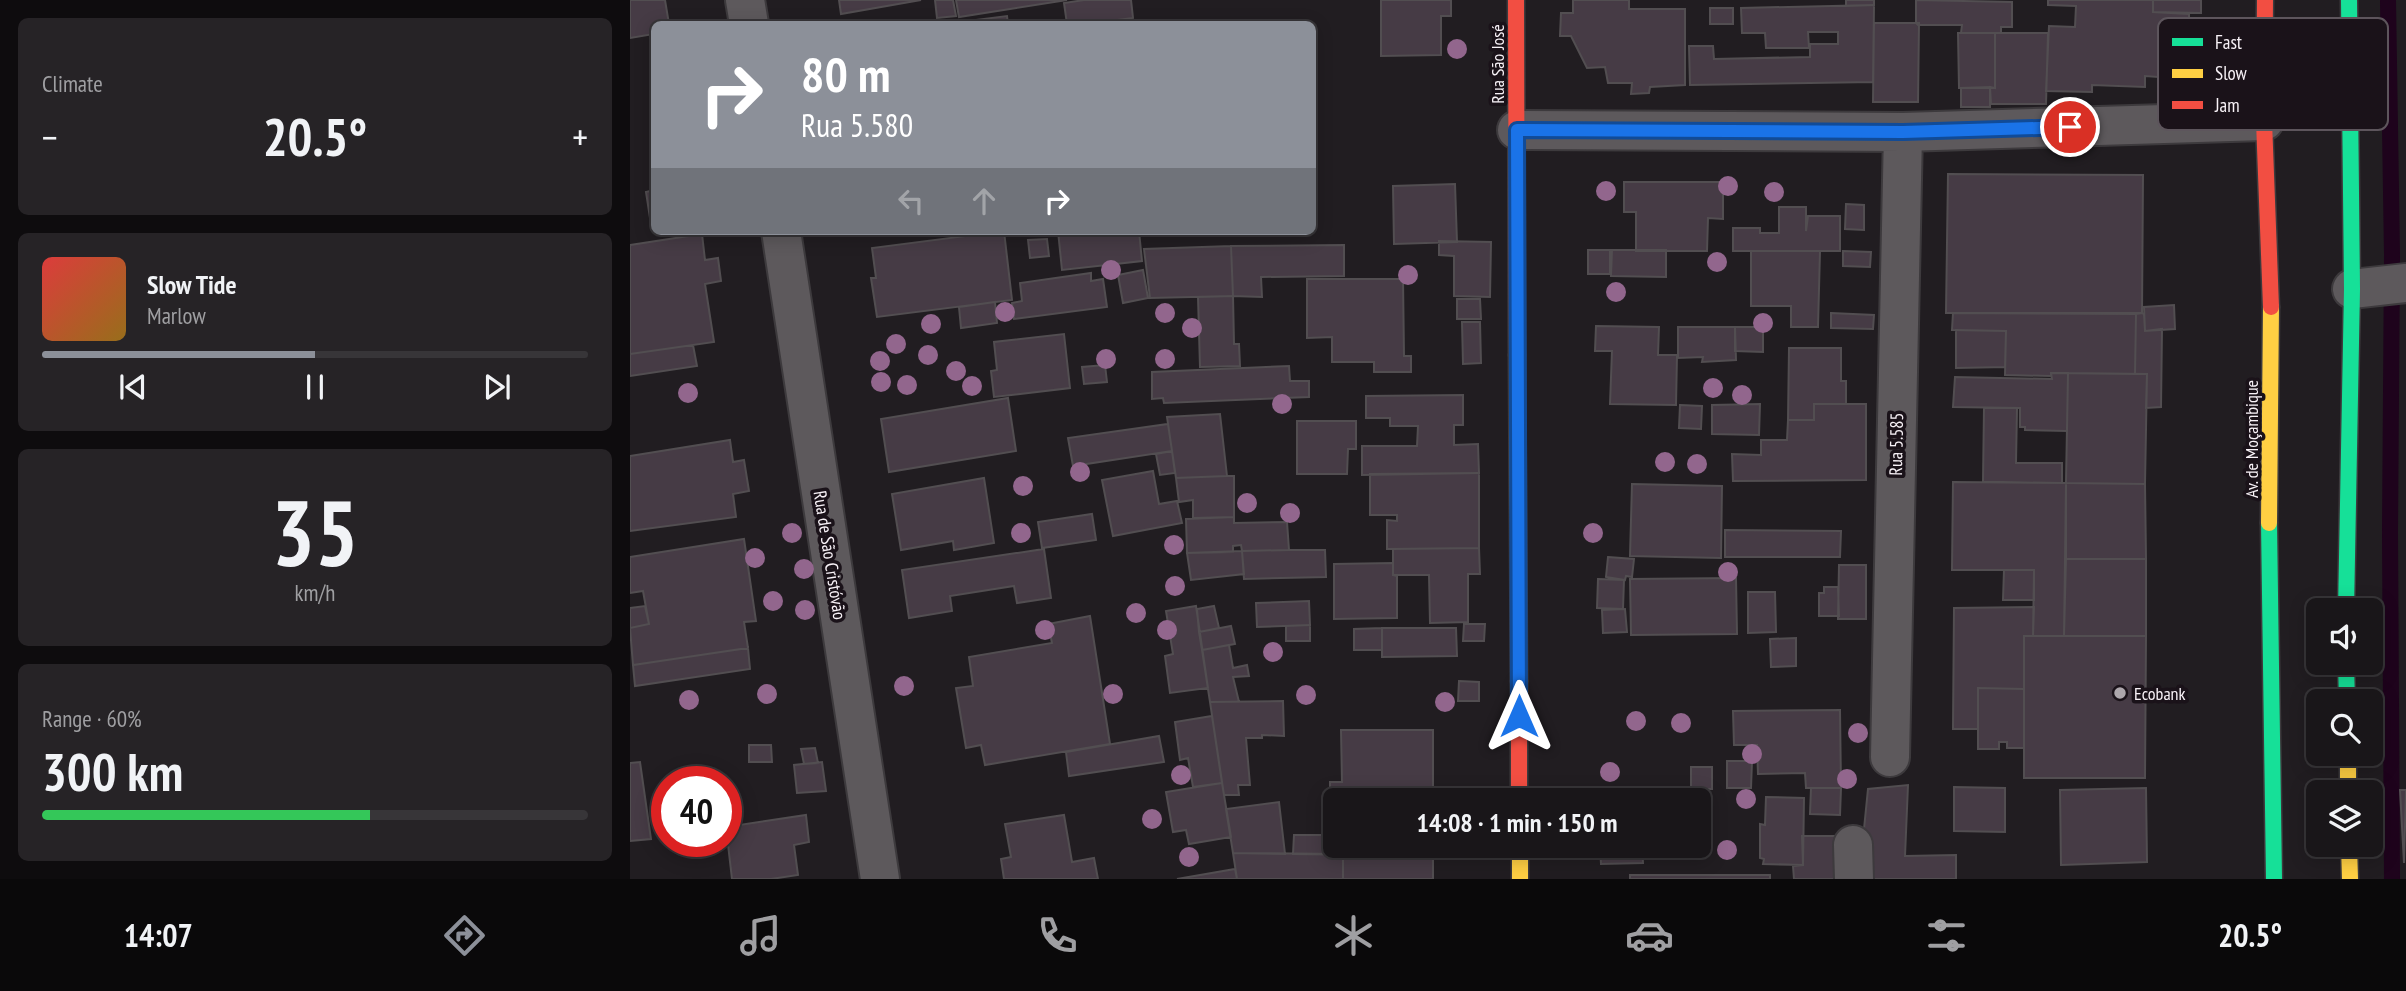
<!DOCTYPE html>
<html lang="en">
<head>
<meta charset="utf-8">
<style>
	body { margin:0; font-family:"PT Sans Narrow",sans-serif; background:#262326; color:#f1f3f6; height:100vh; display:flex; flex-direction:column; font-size:26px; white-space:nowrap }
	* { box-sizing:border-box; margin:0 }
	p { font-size:23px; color:#9f9fa2 }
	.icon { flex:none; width:38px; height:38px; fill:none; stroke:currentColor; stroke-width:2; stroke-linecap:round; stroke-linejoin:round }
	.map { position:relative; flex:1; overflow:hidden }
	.details { display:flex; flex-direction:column; gap:18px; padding:18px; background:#0e0c0e; width:630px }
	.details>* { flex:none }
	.top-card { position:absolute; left:21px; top:21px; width:665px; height:214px; border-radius:10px; box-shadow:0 4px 18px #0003,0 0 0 2px #373538; background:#8c9099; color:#fff; overflow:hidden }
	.tools { position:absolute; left:1676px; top:598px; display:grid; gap:14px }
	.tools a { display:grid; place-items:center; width:77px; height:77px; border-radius:10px; background:#191619; box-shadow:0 4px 18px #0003,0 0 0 2px #373538; font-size:35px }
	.speed { position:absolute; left:21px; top:766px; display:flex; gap:14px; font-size:35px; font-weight:700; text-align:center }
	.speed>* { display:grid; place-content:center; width:91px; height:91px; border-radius:50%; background:#191619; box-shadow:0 4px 18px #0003,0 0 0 2px #373538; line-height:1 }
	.speed .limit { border:10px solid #d22; background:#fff; color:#111 }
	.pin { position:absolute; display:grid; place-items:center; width:60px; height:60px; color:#fff; margin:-30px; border:4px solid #fff; border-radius:50%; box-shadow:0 2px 7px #0007 }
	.me { position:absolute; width:77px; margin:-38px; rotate:0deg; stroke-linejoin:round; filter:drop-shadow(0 0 5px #0008) }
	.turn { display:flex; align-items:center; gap:24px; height:147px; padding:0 35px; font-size:32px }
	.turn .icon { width:91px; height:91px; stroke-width:2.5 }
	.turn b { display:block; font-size:49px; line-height:60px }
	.lanes { display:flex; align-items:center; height:66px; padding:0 35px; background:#0003; justify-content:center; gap:35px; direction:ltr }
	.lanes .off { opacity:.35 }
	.big { font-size:52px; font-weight:800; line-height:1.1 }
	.details .widget { flex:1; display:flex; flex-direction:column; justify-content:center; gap:10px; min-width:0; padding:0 24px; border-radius:10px; background:#262326 }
	.details .dial { align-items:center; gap:0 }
	.dial b { font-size:91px; line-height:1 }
	.song { display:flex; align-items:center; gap:21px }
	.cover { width:84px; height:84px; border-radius:10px; background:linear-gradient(135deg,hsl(0 70% 55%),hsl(40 70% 35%)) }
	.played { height:7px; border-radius:4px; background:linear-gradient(90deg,#8c9099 50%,#373538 50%) }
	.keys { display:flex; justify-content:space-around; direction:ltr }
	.heat { display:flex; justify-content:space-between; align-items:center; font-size:38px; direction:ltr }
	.charge { height:10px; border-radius:5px; background:linear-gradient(90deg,#34c759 60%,#373538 0) }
	.trip { position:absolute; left:693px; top:788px; width:388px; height:70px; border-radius:10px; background:#191619; box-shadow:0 4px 18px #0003,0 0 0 2px #373538; font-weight:800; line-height:70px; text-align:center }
	.menu { display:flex; height:112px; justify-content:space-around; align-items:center; background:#0a090a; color:#9f9fa2 }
	.menu .icon { width:49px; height:49px }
	.menu .active { color:#8c9099 }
	.menu b { font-size:32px; color:#f1f3f6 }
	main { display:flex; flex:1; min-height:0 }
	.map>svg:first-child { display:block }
</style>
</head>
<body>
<main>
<section class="details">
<div class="widget"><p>Climate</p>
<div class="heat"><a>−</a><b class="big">20.5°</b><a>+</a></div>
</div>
<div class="widget">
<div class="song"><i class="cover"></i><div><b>Slow Tide</b><p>Marlow</p></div></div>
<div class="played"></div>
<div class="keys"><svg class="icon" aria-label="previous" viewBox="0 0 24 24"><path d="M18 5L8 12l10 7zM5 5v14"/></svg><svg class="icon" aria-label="pause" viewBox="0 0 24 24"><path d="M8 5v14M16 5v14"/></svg><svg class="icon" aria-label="next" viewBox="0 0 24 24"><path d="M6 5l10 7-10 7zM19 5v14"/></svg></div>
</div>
<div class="widget dial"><b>35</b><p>km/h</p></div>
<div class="widget"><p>Range · 60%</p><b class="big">300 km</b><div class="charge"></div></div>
</section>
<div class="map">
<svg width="1776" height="879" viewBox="0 0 1776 879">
	<rect width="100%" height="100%" fill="#211d21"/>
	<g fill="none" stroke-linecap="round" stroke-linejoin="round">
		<path stroke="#1e031c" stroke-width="16" d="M1758 0 1762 255 1760 533 1762 879"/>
	</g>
	<path fill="#463b45" stroke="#524e51" stroke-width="2" d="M0 0H35L39 24H24V34L0 38Z
		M209 0H291L211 14Z
		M305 0H323L326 16 307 18Z
		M326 0H437L329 17Z
		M501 0 503 18 480 21V24H437L434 3 454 0Z
		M751 0H821V16H811V55L751 56Z
		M943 0H999V9H1055V85L1020 87 1019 93 1001 94 1002 83H978L975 67 957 68 941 36H930L931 13H943Z
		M1216 0H1244V5L1216 6Z
		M1286 0 1382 2V27H1371V33H1331L1332 25H1288L1286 23Z
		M1418 0H1523V12L1559 14V31L1529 30 1528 77 1515 76V87L1462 85V92L1416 91 1419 26 1445 27 1446 6 1418 5Z
		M1523 0H1571V13L1523 12Z
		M1244 5 1243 82 1060 85 1059 46H1083L1084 59 1180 57V44H1208V32H1178L1179 48H1136L1135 33H1112L1111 8Z
		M1080 8H1103V24H1080Z
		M377 16 378 24H314Z
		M1244 23H1289L1288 102H1243Z
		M1328 33H1365V88H1329Z
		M1365 33H1418L1416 104H1361L1360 87 1365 88Z
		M1360 87V107H1331V88Z
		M1318 174 1513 175 1512 313H1316Z
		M994 182H1093V219L1078 218 1077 251H1006V212H994Z
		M825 184 827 242 764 244 763 186Z
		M24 190V217L20 218 16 192Z
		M1216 204 1234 205V230L1215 229Z
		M1149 207H1176V231L1178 216H1210V251H1103V228H1130V233H1149Z
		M374 231 382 300 247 317 241 278H246L242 248Z
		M428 231H509L512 261 432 270Z
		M72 234 75 260 88 258 91 281 75 284 84 342 0 354V245Z
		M417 239 419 256 400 258 398 240Z
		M809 241 861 242 860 297 824 296V256L809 255Z
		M714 245V276L631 277 632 297 603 296 601 246Z
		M601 246 603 296 520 298 514 249Z
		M958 250H980V274H958Z
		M982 250H1036V277L981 276Z
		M1121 251H1190L1188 327H1161V306H1121Z
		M1213 251 1241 252 1240 267 1213 266Z
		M513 270 518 298 493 303 488 275Z
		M461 273V281L473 279 477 307 384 319 382 303 392 301 390 283Z
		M677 279H773L774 356H781V372H744V362H702V337L677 338Z
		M603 296 604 344H609L610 366 570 367 568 297Z
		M827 299H850L851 319H827Z
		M365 302 367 323 331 328 329 307Z
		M1544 305 1545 329 1515 331 1514 307Z
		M1201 313 1244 315 1243 329 1201 328Z
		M1323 313 1506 314 1505 374 1421 373V376L1375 375 1376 331 1322 330Z
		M1512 313 1514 314 1515 331 1532 329 1531 407 1516 408 1517 374H1505L1506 314Z
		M832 322H850L851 363 833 364Z
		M966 326 1029 327 1028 355H1047L1046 405 980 404 982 351H965Z
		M1048 327H1105L1106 360 1072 362 1073 357 1048 358Z
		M1105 327H1133V352L1105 351Z
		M1326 330 1376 331 1375 367 1326 368Z
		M434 334 440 388 364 397 361 371 367 370 364 342Z
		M63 345 67 366 0 376V354Z
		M1159 348H1211V381H1216V404H1184V420H1158Z
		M475 365 477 382 454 384 452 367Z
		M659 366 660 381H679V397L534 403 533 398 522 399V372Z
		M1421 373H1438L1437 431 1395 430V427H1390V408L1323 407 1325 377 1422 379Z
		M1438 373 1517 374 1515 484 1436 483Z
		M833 395V425H824V445L848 444 849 473 732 475V446H787L788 426H760V418H736V396Z
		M378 398 386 451 259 472 251 419Z
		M1130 404 1129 435 1082 434V405Z
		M1184 404H1236V480L1103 481 1102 454 1131 455V440H1157L1158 420H1184Z
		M1050 405 1072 406 1071 429 1049 428Z
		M1354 408H1387L1386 463H1432V483L1353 482Z
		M590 414 597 476 546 478 537 417Z
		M667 421H726V449H718L717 474H667Z
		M538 424 542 451 443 466 438 438Z
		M100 440 103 462 114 460 119 491 103 494 106 517 0 531V456Z
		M542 451 545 473 530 475 526 454Z
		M523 471 529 504 547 501 552 523 483 536 472 480Z
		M849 473V548L757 549V520L767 521V515H740V474Z
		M597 476H604V517L563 518V500L549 502 546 478Z
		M354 478 364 543 324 550 323 541 271 550 262 494Z
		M1323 482 1436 483 1434 636H1403L1404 570H1322Z
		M1436 483 1515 484 1516 559H1436Z
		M1002 484 1092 486 1091 558 1000 556Z
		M462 514 466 540 412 548 408 522Z
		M604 517V523L657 522 659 550 612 551 611 545 603 546V552L557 553 556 519Z
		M1095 530 1211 531 1210 557H1095Z
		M114 539 126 621 114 622 118 648 3 665 0 628 19 624 13 591 0 593V557Z
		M849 548 850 574H838V622L800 623 799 575H763V549Z
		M414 549 421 598 387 603 384 586 320 596 322 611 279 618 272 570Z
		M659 550H695L696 577 614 579 612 551Z
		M612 551 614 574 561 580 557 553Z
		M978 557 1004 559 1002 577 996 576 995 580 976 577Z
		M1436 559H1516V636H1434Z
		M763 563V575L767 576V618L704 619V564Z
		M1209 565H1236V619H1208Z
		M1374 570H1404V600H1373Z
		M1106 578 1107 634 1001 635 1000 579Z
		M968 579 994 580 993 609 967 608Z
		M1194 587H1208L1209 616H1189V593H1194Z
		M1118 592H1145L1146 632 1118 633Z
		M679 601 680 625 627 627 626 603Z
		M15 606 19 624 0 628V608Z
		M566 606 578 688 540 693 535 656 543 654 536 611Z
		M584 606 589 628 569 632 567 609Z
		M1404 607 1403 636H1394V689L1348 688V729H1323L1324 608Z
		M995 609 997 632 973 633 972 610Z
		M460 616 480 744 355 765 351 745 336 748 326 688 343 686 339 657 422 643 418 624Z
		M834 624H855L854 641H833Z
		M680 625V641H656V626Z
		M601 626 605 644 572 650 569 632Z
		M752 628H826L827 656 752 657Z
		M752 628V650H724V629Z
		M1394 636H1516L1515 778H1394Z
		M1166 638V666L1141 667 1140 639Z
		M599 645 603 668 617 665 619 676 603 677 609 702H580L572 650Z
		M118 648 120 669 5 686 3 665Z
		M829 681 849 682V701H828Z
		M1348 688 1394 689V748H1377V742H1369V749H1348Z
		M653 701 654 736 632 735V738H616L620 785H608L609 795H594L580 702Z
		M1210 710 1211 788H1176L1175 773 1128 774 1127 745H1104L1103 711Z
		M582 716 592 783 563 787 558 758 550 760 545 722Z
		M711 730H803V800H705V831H700V782H712Z
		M529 736 534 762 439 776 436 752Z
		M119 745H141L142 762H119Z
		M185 748 188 763 174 764 171 749Z
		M1097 761H1122L1121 788H1097Z
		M10 762 21 839 0 841V763Z
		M192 762 196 791 167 793 164 765Z
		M1061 767H1082V789H1061Z
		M592 783 601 837 559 844 556 830 543 832 536 792Z
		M1278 785 1275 856 1326 855V879H1229L1238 789Z
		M1324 787 1375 788V832L1324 831Z
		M1181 788H1211L1210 815 1180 814Z
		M1516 788 1517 862 1431 865 1430 790Z
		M1770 790H1776L1774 863Z
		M1136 797 1174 798 1173 865 1133 864 1134 859 1130 858V824L1135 825Z
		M649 802 655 854 603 853 596 809Z
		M176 815 179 842 164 845 168 875 141 879H102L96 827Z
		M434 815 442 862 464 858 468 879H374L371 859 381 857 375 824Z
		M664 835H705V845H738V855L663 854Z
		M1172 836H1209L1210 879H1164L1163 866 1173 865Z
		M761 845H860L861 853 761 855Z
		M970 845H1012L1013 863 971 864Z
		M603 853 713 854V879H607Z
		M713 854H803V879H713Z
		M605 869 607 879H547Z
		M1000 875H1140V879H1000Z"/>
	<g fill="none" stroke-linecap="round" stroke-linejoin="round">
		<g stroke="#3d3a3d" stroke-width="42">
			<path id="street" d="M115 0 119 24
				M887 130 1273 132 1634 121
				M151 231 250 879
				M1722 289 1776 283
				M1260 757 1273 132
				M1223 845 1224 879"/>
		</g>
		<g stroke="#3d3a3d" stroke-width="19">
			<path id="fast" d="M1639 523 1644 879
				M1716 611 1722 289 1719 0
				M1716 663 1717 702"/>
		</g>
		<g stroke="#3d3a3d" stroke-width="19">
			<path id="slow" d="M887 355 889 681
				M1639 523 1641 307
				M1718 754V793
				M890 845V879
				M1719 845 1720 879"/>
		</g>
		<g stroke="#3d3a3d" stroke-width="19">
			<path id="jam" d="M886 0 887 355
				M1635 0 1634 121 1641 307
				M889 681V800"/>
		</g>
		<use href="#street" stroke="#5d595c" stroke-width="38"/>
		<use href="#fast" stroke="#16e098" stroke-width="16"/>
		<use href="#slow" stroke="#ffcf43" stroke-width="16"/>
		<use href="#jam" stroke="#f24e42" stroke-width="16"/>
	</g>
	<g fill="#92668d">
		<circle cx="827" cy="49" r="10"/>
		<circle cx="1098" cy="186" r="10"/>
		<circle cx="976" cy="191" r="10"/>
		<circle cx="1144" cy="192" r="10"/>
		<circle cx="1087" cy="262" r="10"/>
		<circle cx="481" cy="270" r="10"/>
		<circle cx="778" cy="275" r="10"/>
		<circle cx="986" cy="292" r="10"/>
		<circle cx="375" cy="312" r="10"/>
		<circle cx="535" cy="313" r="10"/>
		<circle cx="1133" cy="323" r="10"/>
		<circle cx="301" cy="324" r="10"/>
		<circle cx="562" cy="328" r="10"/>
		<circle cx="266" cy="344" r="10"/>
		<circle cx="298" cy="355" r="10"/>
		<circle cx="476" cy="359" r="10"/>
		<circle cx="535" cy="359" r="10"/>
		<circle cx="250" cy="361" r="10"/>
		<circle cx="326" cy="371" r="10"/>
		<circle cx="251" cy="382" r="10"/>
		<circle cx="277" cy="385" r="10"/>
		<circle cx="342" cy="386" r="10"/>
		<circle cx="1083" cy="388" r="10"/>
		<circle cx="58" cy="393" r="10"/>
		<circle cx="1112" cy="395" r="10"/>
		<circle cx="652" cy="404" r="10"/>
		<circle cx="1035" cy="462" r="10"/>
		<circle cx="1067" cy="464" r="10"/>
		<circle cx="450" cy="472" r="10"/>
		<circle cx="393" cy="486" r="10"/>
		<circle cx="617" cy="503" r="10"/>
		<circle cx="660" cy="513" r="10"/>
		<circle cx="162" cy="533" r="10"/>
		<circle cx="391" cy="533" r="10"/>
		<circle cx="963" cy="533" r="10"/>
		<circle cx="544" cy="545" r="10"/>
		<circle cx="125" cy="558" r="10"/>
		<circle cx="174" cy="569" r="10"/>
		<circle cx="1098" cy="572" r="10"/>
		<circle cx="545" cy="586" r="10"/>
		<circle cx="143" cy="601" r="10"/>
		<circle cx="175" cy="610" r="10"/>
		<circle cx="506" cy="613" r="10"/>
		<circle cx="415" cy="630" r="10"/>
		<circle cx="537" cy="630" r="10"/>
		<circle cx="643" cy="652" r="10"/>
		<circle cx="274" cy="686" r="10"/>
		<circle cx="137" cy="694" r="10"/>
		<circle cx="483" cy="694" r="10"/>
		<circle cx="676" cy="695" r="10"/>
		<circle cx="59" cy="700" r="10"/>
		<circle cx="815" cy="702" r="10"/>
		<circle cx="1006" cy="721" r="10"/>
		<circle cx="1051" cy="723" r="10"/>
		<circle cx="1228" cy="733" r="10"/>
		<circle cx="1122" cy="754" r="10"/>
		<circle cx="980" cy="772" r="10"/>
		<circle cx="551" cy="775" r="10"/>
		<circle cx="1217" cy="779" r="10"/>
		<circle cx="1116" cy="799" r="10"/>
		<circle cx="522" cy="819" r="10"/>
		<circle cx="1097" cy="850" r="10"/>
		<circle cx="559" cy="857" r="10"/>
	</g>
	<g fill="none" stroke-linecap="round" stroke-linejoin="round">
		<g stroke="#114b97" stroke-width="18">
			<path id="route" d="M889 716 887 130 1273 132 1440 127"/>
		</g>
		<use href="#route" stroke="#1a73e8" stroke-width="12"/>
	</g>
	<circle fill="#ada7ac" stroke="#1a1219" stroke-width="2.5" cx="1490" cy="693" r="7"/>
	<g text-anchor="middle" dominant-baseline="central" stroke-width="7" stroke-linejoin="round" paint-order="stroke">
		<g font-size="18" fill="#f8f2f7" stroke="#1a1219">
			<text transform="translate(867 64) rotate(-90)">Rua São José</text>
			<text transform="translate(1621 439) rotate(-90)">Av. de Moçambique</text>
			<text transform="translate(1266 444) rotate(-89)">Rua 5.585</text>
			<text transform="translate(200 555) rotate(81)">Rua de São Cristóvão</text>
		</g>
		<g font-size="18" fill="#f8f2f7" stroke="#1a1219" text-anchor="start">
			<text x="1504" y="693">Ecobank</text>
		</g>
	</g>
	<rect x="1528" y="18" width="230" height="112" rx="10" fill="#1a1219" stroke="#5d555c" stroke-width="2"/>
	<rect x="1542" y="38" width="31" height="8" fill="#16e098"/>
	<rect x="1542" y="69" width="31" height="9" fill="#ffcf43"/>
	<rect x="1542" y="101" width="31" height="8" fill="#f24e42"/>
	<g font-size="19" fill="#f8f2f7">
		<text x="1585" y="49">Fast</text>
		<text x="1585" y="80">Slow</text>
		<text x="1585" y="112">Jam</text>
	</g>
</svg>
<div class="tools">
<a><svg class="icon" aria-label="sound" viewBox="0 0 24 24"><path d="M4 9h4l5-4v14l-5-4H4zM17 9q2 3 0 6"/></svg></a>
<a><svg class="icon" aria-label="search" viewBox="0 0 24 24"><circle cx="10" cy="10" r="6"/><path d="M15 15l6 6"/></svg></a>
<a><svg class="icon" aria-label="layers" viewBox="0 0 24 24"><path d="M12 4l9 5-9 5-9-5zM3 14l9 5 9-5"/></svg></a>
</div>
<div class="speed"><div class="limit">40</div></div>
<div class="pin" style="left:1440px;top:127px;background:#d93025"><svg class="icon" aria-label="arrive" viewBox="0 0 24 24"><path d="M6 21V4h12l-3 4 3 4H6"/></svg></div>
<svg class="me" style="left:889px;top:716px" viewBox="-20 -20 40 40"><path d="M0-17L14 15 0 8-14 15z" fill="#1a73e8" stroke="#fff" stroke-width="4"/></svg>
<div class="trip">14:08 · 1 min · 150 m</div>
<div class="top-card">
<div class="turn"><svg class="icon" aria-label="right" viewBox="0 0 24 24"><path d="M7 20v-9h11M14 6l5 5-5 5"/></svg><div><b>80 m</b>Rua 5.580</div></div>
<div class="lanes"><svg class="icon off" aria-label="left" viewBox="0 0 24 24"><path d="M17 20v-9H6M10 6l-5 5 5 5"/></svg><svg class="icon off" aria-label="ahead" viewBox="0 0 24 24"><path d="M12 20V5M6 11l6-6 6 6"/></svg><svg class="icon" aria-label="right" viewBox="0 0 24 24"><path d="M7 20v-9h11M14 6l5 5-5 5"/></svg></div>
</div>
</div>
</main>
<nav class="menu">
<b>14:07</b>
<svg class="icon active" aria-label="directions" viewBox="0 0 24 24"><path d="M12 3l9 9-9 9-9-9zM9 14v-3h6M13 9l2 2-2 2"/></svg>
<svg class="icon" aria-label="music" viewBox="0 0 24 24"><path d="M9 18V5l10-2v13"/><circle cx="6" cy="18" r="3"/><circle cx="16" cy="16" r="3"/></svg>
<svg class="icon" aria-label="phone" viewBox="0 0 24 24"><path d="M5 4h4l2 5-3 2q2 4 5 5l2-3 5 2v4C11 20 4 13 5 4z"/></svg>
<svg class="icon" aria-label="climate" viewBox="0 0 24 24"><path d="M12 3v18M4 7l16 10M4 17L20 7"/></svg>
<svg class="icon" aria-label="car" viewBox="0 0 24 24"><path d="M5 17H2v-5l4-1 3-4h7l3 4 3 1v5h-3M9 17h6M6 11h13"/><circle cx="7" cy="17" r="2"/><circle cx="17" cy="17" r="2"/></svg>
<svg class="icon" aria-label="filters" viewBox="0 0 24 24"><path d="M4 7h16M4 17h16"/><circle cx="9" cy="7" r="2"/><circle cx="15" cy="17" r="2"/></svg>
<b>20.5°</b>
</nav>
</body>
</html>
